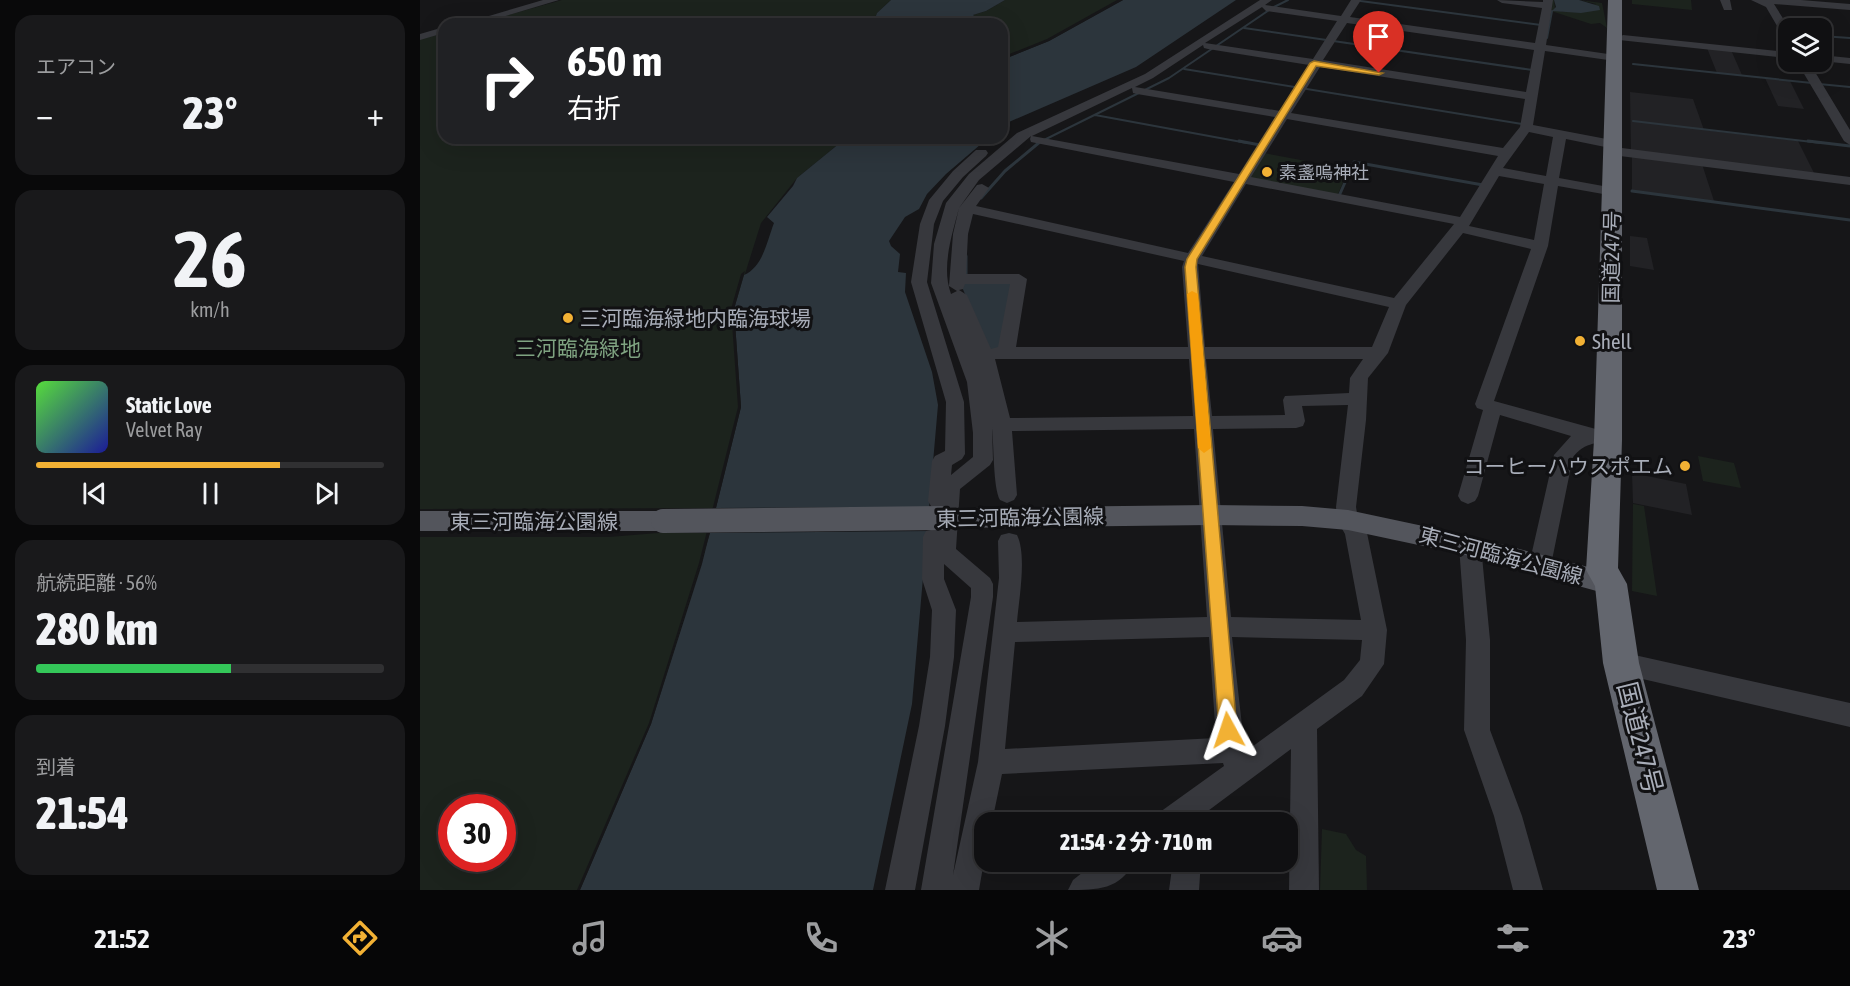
<!DOCTYPE html>
<html lang="ja">
<head>
<meta charset="utf-8">
<style>
	body { margin:0; font-family:"Asap Condensed","Noto Sans JP",sans-serif; background:#19191b; color:#f1f3f6; height:100vh; display:flex; flex-direction:column; font-size:22px; white-space:nowrap }
	* { box-sizing:border-box; margin:0 }
	p { font-size:20px; color:#9c9d9f }
	.icon { flex:none; width:33px; height:33px; fill:none; stroke:currentColor; stroke-width:2; stroke-linecap:round; stroke-linejoin:round }
	.map { position:relative; flex:1; overflow:hidden }
	.details { display:flex; flex-direction:column; gap:15px; padding:15px; background:#09090a; width:420px }
	.details>* { flex:none }
	.guide { position:absolute; left:18px; top:18px; width:570px; height:126px; border-radius:18px; box-shadow:0 6px 24px #0002,0 0 0 2px #303032; background:#202124; color:#fff; overflow:hidden }
	.buttons { position:absolute; left:1358px; top:18px; display:grid; gap:12px }
	.buttons a { display:grid; place-items:center; width:54px; height:54px; border-radius:12px; background:#101012; box-shadow:0 6px 24px #0002,0 0 0 2px #303032; font-size:30px }
	.speed { position:absolute; left:18px; top:794px; display:flex; gap:12px; font-size:30px; font-weight:700; text-align:center }
	.speed>* { display:grid; place-content:center; width:78px; height:78px; border-radius:50%; background:#101012; box-shadow:0 6px 24px #0002,0 0 0 2px #303032; line-height:1 }
	.speed .limit { border:9px solid #d22; background:#fff; color:#111 }
	.pin { position:absolute; display:grid; place-items:center; width:51px; height:51px; color:#fff; margin:-62px -26px; border-radius:50% 50% 50% 0; rotate:-45deg; box-shadow:0 0 6px #0007 }
	.pin .icon { rotate:45deg }
	.me { position:absolute; width:66px; margin:-33px; rotate:355deg; stroke-linejoin:round; filter:drop-shadow(0 0 4px #0008) }
	.turn { display:flex; align-items:center; gap:21px; height:126px; padding:0 30px; font-size:27px }
	.turn .icon { width:78px; height:78px; stroke-width:2.5 }
	.turn b { display:block; font-size:42px; line-height:51px }
	.big { font-size:45px; font-weight:800; line-height:1.1 }
	.details .tile { flex:1; display:flex; flex-direction:column; justify-content:center; gap:9px; min-width:0; padding:0 21px; border-radius:18px; background:#19191b }
	.details .dial { align-items:center; gap:0 }
	.dial b { font-size:78px; line-height:1 }
	.song { display:flex; align-items:center; gap:18px }
	.cover { width:72px; height:72px; border-radius:9px; background:linear-gradient(135deg,hsl(110 70% 55%),hsl(240 70% 35%)) }
	.played { height:6px; border-radius:3px; background:linear-gradient(90deg,#f2b134 70%,#303032 70%) }
	.keys { display:flex; justify-content:space-around; direction:ltr }
	.heat { display:flex; justify-content:space-between; align-items:center; font-size:33px; direction:ltr }
	.charge { height:9px; border-radius:4px; background:linear-gradient(90deg,#34c759 56%,#303032 0) }
	.trip { position:absolute; left:554px; top:812px; width:324px; height:60px; border-radius:18px; background:#101012; box-shadow:0 6px 24px #0002,0 0 0 2px #303032; font-weight:800; line-height:60px; text-align:center }
	.menu { display:flex; height:96px; justify-content:space-around; align-items:center; background:#060607; color:#9c9d9f }
	.menu .icon { width:42px; height:42px }
	.menu .selected { color:#f2b134 }
	.menu b { font-size:27px; color:#f1f3f6 }
	main { display:flex; flex:1; min-height:0 }
	.map>svg:first-child { display:block }
</style>
</head>
<body>
<main>
<section class="details">
<div class="tile"><p>エアコン</p>
<div class="heat"><a>−</a><b class="big">23°</b><a>+</a></div>
</div>
<div class="tile dial"><b>26</b><p>km/h</p></div>
<div class="tile">
<div class="song"><i class="cover"></i><div><b>Static Love</b><p>Velvet Ray</p></div></div>
<div class="played"></div>
<div class="keys"><svg class="icon" aria-label="previous" viewBox="0 0 24 24"><path d="M18 5L8 12l10 7zM5 5v14"/></svg><svg class="icon" aria-label="pause" viewBox="0 0 24 24"><path d="M8 5v14M16 5v14"/></svg><svg class="icon" aria-label="next" viewBox="0 0 24 24"><path d="M6 5l10 7-10 7zM19 5v14"/></svg></div>
</div>
<div class="tile"><p>航続距離 · 56%</p><b class="big">280 km</b><div class="charge"></div></div>
<div class="tile"><p>到着</p><b class="big">21:54</b></div>
</section>
<div class="map">
<svg width="1430" height="890" viewBox="0 0 1430 890">
	<rect width="100%" height="100%" fill="#161618"/>
	<path fill="#222225" d="M1287 48 1311 50 1322 75 1297 73Z
		M1345 78 1370 81 1384 109 1358 106Z
		M1210 92 1273 99 1284 130 1378 141 1395 175 1211 151Z
		M1212 155 1282 164 1294 201 1212 191Z
		M1210 236 1227 238 1234 270 1210 266Z
		M1212 473 1266 484 1272 515 1213 503Z"/>
	<path fill="#1c231d" fill-rule="evenodd" d="M142 0H471L457 13 454 21 438 24H56Z
		M585 0H703L629 41 582 60V24H541L554 16 553 15 566 11Z
		M1132 0H1134L1135 8 1143 12 1176 4 1159 0 1182 3 1187 28 1180 23 1171 24 1131 11Z
		M1212 0H1271L1272 10 1212 4Z
		M24 33V138H426L377 178 341 223 314 309 321 407 296 508 0 509V39Z
		M844 153 929 169 917 196 828 179Z
		M1278 456 1314 463 1321 488 1283 481Z
		M1213 504 1224 506 1237 596 1212 591Z
		M238 533H290L231 724 160 890H0V537H189ZM32 807H82V858H32Z
		M902 829 926 834 936 850 946 856 947 890H900Z"/>
	<path fill="#2c353c" d="M471 0H585L566 11 553 15 558 19 541 24H438L454 21 457 13Z
		M703 0H816L716 67 582 125V60L629 41Z
		M1134 0H1159L1179 6 1180 10 1161 13 1132 11 1136 7Z
		M426 138H563L561 144 526 174 507 194 499 209 485 217 469 241 471 246 480 254 478 272 486 273 485 292 512 372 518 405 492 704 453 890H160L231 724 282 564 321 407 314 309 324 275C343 267 347 241 354 223L347 217 373 186 377 178Z
		M544 281H594L582 351H569L542 287Z"/>
	<path fill="#161618" d="M697 0H703L629 41 582 60V57L627 39Z
		M325 271 314 309 321 407 296 508 513 507 511 531 290 533 231 724 160 890H157L229 723 279 563 318 407 311 309 321 274Z"/>
	<g fill="none" stroke-linecap="round" stroke-linejoin="round">
		<path stroke="#2c353c" stroke-width="2" d="M933 0 1121 25
			M824 28 1112 70
			M1401 36 1430 38
			M1127 38 1132 11
			M1213 64 1392 83
			M764 69 1102 124
			M1399 84 1430 87
			M675 115 827 143
			M1213 121 1401 143
			M618 143 749 78 852 8 868 0"/>
		<path stroke="#2c353c" stroke-width="3" d="M819 141 840 145
			M1388 141 1430 146
			M1212 191 1430 220
			M919 196 934 162 1063 185
			M561 198 585 171 621 141
			M546 256V275"/>
		<path fill="#37383d" fill-rule="evenodd" d="M123 0H139L59 24H42Z
			M840 0H852L845 5 921 16 931 0H941L930 17 1115 43 1122 8 1082 3 1077 0 1123 2V0H1133L1126 45 1195 55 1201 58 1195 61 1125 51 1113 125 1197 141 1199 144 1194 147 1430 177V185L1192 155 1185 151 1190 148 1146 139 1139 178 1183 186 1190 190 1183 194 1138 186 1128 246 1074 401 1183 431 1186 436 1183 441C1169 445 1163 445 1153 457L1131 565 1128 571 1120 574 1112 571 1109 565 1134 455 1151 436 1080 415 1058 496 1055 501 1048 504 1041 501 1038 496 1063 410 1057 408 1055 404 1111 249 1043 233 986 305 968 353 948 378 946 420 936 507 938 519 947 533 967 630 964 664 942 696 897 729 899 890H869L871 749 773 822H736L740 812 804 766 803 763 582 774 572 822H564V861L559 890H501L551 597V588L524 564V579L536 610 534 657 525 726 495 890H465L499 726 510 657 512 610 502 579 503 537 506 531 516 529 518 509 511 506 508 501 512 461 515 456 525 451 526 402 491 282 500 224 509 200 533 171 556 150H566L568 153 566 156 543 177 523 201 514 224 507 282 544 402 545 454 542 459 532 465 531 475 553 457V433L547 382 511 283 514 244 526 203 549 174 597 133 725 74ZM842 7 846 11 917 21 893 59 785 43ZM927 23 1114 50 1106 92 903 60ZM783 45 784 48 788 49 889 65 860 111 715 87 733 78ZM900 67 1105 99 1100 127 1083 148 871 113ZM712 88 713 93 717 94 855 117 819 174 612 136ZM867 119 1078 156 1040 217 831 177ZM1109 132 1133 137 1126 176 1083 168ZM611 136 610 139 611 142 616 143 814 182 768 253 556 206 569 188 562 184 557 185 539 208 559 180ZM1079 176 1124 184 1114 240 1049 226ZM826 184 1034 224 974 298 782 256ZM539 208 533 234 529 286 537 291 531 294C521 267 532 235 539 208ZM553 214 764 261 762 267 768 347H596L607 279 599 274H546L548 234ZM778 264 969 307 952 347H785ZM545 284H590L578 347 571 349 547 295 539 290 543 289ZM575 359H769L773 416 590 418ZM786 359H943L930 378 929 393 865 396 863 400 865 415 792 416ZM928 405 916 507 917 520 925 534 941 620 811 617 793 429 876 428 883 426 885 421 882 406ZM572 427V428C574 444 573 488 580 500L587 503 594 500 597 495 592 431 774 429 787 617 597 622C599 599 607 555 597 535L589 533 581 535 578 541 579 578 558 762 533 875 573 597V584L570 578 536 549 540 489 570 465 573 460ZM789 637 796 738 585 749 595 642ZM812 637 942 640 940 660 924 680 825 752Z
			M1300 0H1310L1312 10H1304Z
			M1331 0H1381L1430 4V10L1354 4 1369 28 1368 39 1363 36 1346 7Z
			M24 27V33L0 40V34Z
			M1203 35 1368 52V58L1199 40 1198 38Z
			M1401 55 1430 58V64L1401 61Z
			M1377 62H1389L1430 130V145L1424 141Z
			M1050 537 1058 540 1061 546 1070 640V730L1102 816 1123 890H1093L1074 816 1044 730 1046 640 1039 546 1042 540Z
			M1201 652 1430 703V727L1201 674 1192 671 1189 663 1192 655Z
			M677 861H714C701 890 677 890 648 890L653 880Z
			M753 861H781L779 890H749Z"/>
		<path fill="#53555c" fill-rule="evenodd" d="M790 505 882 506 928 510 1050 536 1191 573 1201 576 1205 584 1201 592 1191 595 1050 556 928 530 882 526 790 525 522 528 513 525 509 518 513 511 522 508Z
			M0 511H243L252 514 256 521 252 528 243 531H0Z"/>
		<path fill="#63666e" fill-rule="evenodd" d="M1188 0H1202V440L1198 568 1207 584 1219 663 1279 890H1237L1183 663 1175 586 1166 570 1174 440Z"/>
		<path stroke="#53555c" stroke-width="24" d="M243 521 522 518"/>
	</g>
	<path fill="#f2b134" stroke="#9d7322" stroke-width="1.5" d="M894 61 963 73 959 75 896 66 777 259 776 267 817 730 814 736 808 738 802 736 799 730 765 267 767 259 890 63Z"/>
	<path fill="#f59e0b" d="M772 291 778 294 791 448 784 453 778 448 767 294Z"/>
	<g fill="#f2b134" stroke="#111113" stroke-width="2">
		<circle cx="847" cy="172" r="6"/>
		<circle cx="148" cy="318" r="6"/>
		<circle cx="1160" cy="341" r="6"/>
		<circle cx="1265" cy="466" r="6"/>
	</g>
	<g text-anchor="middle" dominant-baseline="central" stroke-width="6" stroke-linejoin="round" paint-order="stroke">
		<g font-size="18" fill="#a8adb8" stroke="#111113" text-anchor="start">
			<text x="859" y="172">素盞嗚神社</text>
		</g>
		<g font-size="21" fill="#a8adb8" stroke="#111113">
			<text transform="translate(1191 257) rotate(-89)">国道247号</text>
			<text transform="translate(600 517) rotate(-1)">東三河臨海公園線</text>
			<text x="114" y="521">東三河臨海公園線</text>
			<text transform="translate(1081 555) rotate(15)">東三河臨海公園線</text>
		</g>
		<g font-size="21" fill="#a8adb8" stroke="#111113" text-anchor="start">
			<text x="160" y="318">三河臨海緑地内臨海球場</text>
			<text x="1172" y="341">Shell</text>
			<text x="1253" y="466" text-anchor="end">コーヒーハウスポエム</text>
		</g>
		<g font-size="21" fill="#7fa381" stroke="#111113">
			<text x="158" y="348">三河臨海緑地</text>
		</g>
		<g font-size="26" fill="#a8adb8" stroke="#111113">
			<text transform="translate(1220 738) rotate(76)">国道247号</text>
		</g>
	</g>
</svg>
<div class="buttons">
<a><svg class="icon" aria-label="layers" viewBox="0 0 24 24"><path d="M12 4l9 5-9 5-9-5zM3 14l9 5 9-5"/></svg></a>
</div>
<div class="speed"><div class="limit">30</div></div>
<div class="pin" style="left:959px;top:73px;background:#d93025"><svg class="icon" aria-label="arrive" viewBox="0 0 24 24"><path d="M6 21V4h12l-3 4 3 4H6"/></svg></div>
<svg class="me" style="left:808px;top:730px" viewBox="-20 -20 40 40"><path d="M0-17L14 15 0 8-14 15z" fill="#f2b134" stroke="#fff" stroke-width="4"/></svg>
<div class="trip">21:54 · 2 分 · 710 m</div>
<div class="guide">
<div class="turn"><svg class="icon" aria-label="right" viewBox="0 0 24 24"><path d="M7 20v-9h11M14 6l5 5-5 5"/></svg><div><b>650 m</b>右折</div></div>
</div>
</div>
</main>
<nav class="menu">
<b>21:52</b>
<svg class="icon selected" aria-label="directions" viewBox="0 0 24 24"><path d="M12 3l9 9-9 9-9-9zM9 14v-3h6M13 9l2 2-2 2"/></svg>
<svg class="icon" aria-label="music" viewBox="0 0 24 24"><path d="M9 18V5l10-2v13"/><circle cx="6" cy="18" r="3"/><circle cx="16" cy="16" r="3"/></svg>
<svg class="icon" aria-label="phone" viewBox="0 0 24 24"><path d="M5 4h4l2 5-3 2q2 4 5 5l2-3 5 2v4C11 20 4 13 5 4z"/></svg>
<svg class="icon" aria-label="climate" viewBox="0 0 24 24"><path d="M12 3v18M4 7l16 10M4 17L20 7"/></svg>
<svg class="icon" aria-label="car" viewBox="0 0 24 24"><path d="M5 17H2v-5l4-1 3-4h7l3 4 3 1v5h-3M9 17h6M6 11h13"/><circle cx="7" cy="17" r="2"/><circle cx="17" cy="17" r="2"/></svg>
<svg class="icon" aria-label="filters" viewBox="0 0 24 24"><path d="M4 7h16M4 17h16"/><circle cx="9" cy="7" r="2"/><circle cx="15" cy="17" r="2"/></svg>
<b>23°</b>
</nav>
</body>
</html>
